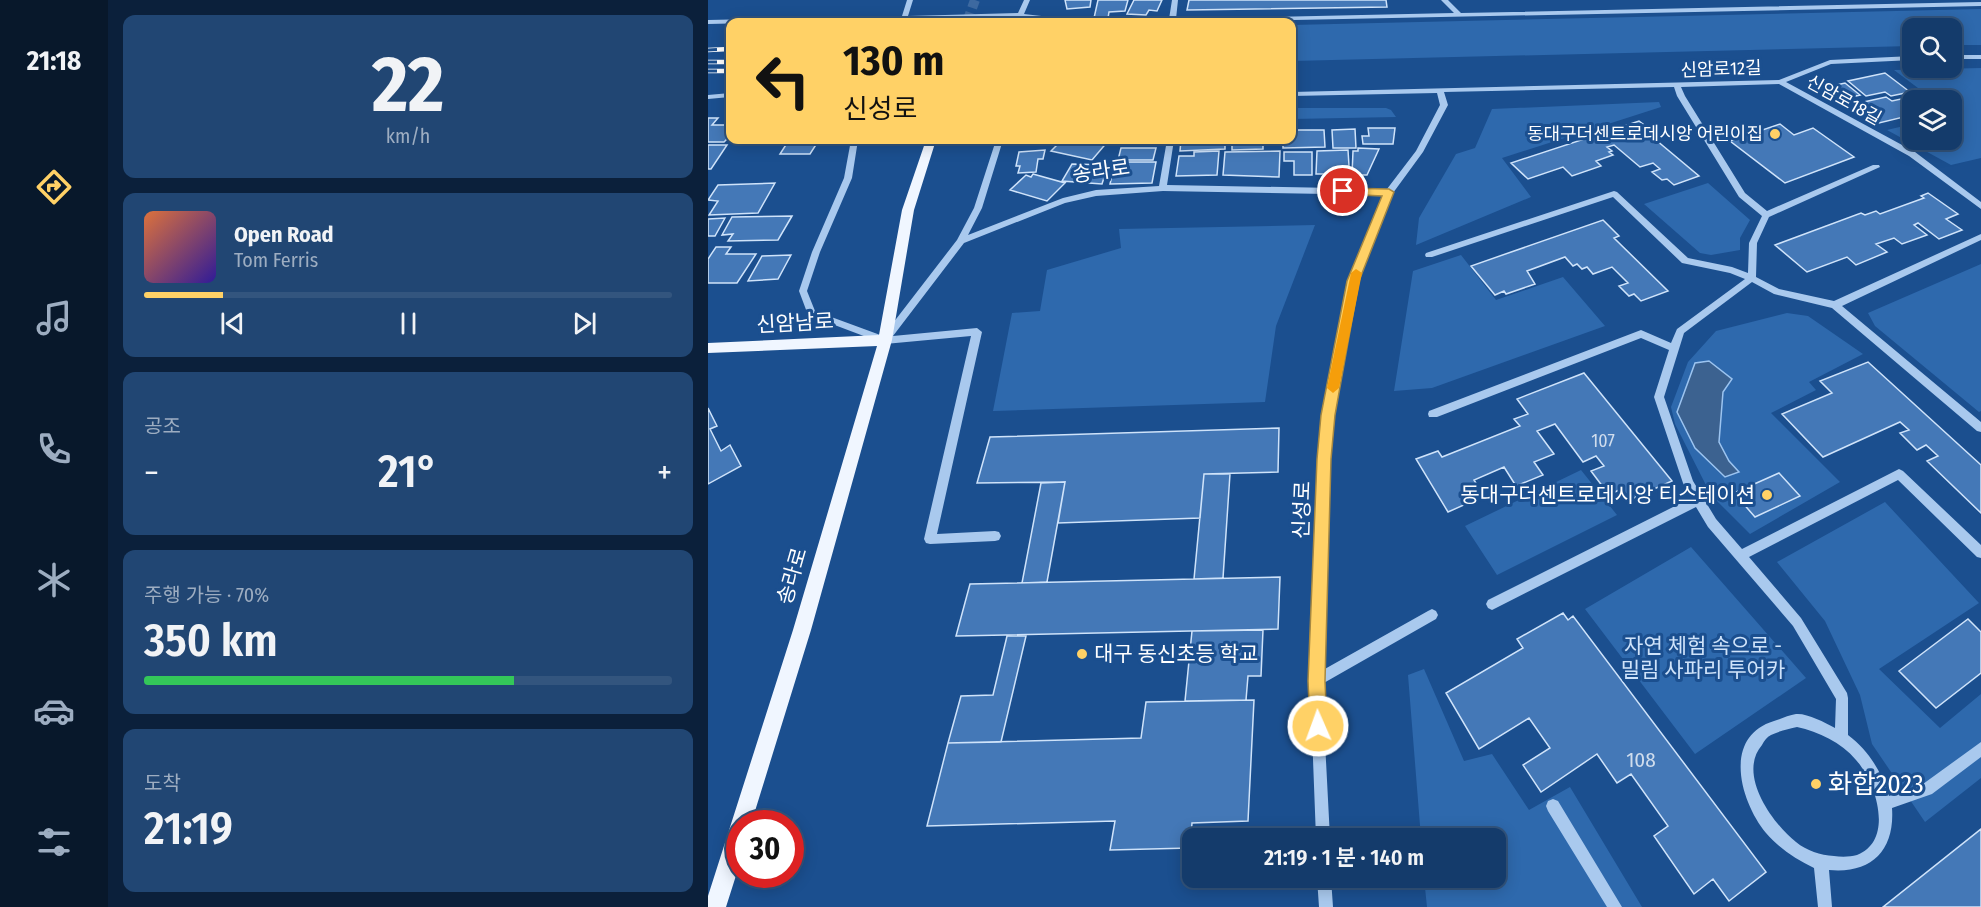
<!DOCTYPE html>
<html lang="ko">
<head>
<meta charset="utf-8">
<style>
	body { margin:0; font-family:"Fira Sans Condensed","Noto Sans KR",sans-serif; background:#214673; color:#f1f3f6; height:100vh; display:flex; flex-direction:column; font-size:22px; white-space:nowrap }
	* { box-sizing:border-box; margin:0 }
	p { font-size:20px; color:#9dadc1 }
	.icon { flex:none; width:33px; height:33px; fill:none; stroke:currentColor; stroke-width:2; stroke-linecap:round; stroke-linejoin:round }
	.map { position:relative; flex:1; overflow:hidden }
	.drawer { display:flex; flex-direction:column; gap:15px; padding:15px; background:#0b203b; width:600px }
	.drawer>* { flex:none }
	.guide { position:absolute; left:18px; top:18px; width:570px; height:126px; border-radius:12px; box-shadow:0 3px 15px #0003,0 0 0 2px #33557e; background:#ffd166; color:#111; overflow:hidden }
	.tools { position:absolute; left:1194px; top:18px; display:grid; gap:12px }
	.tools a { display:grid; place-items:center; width:60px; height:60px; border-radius:12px; background:#143b6b; box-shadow:0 3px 15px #0003,0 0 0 2px #33557e; font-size:30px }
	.speed { position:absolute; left:18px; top:810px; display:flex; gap:12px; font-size:30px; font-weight:700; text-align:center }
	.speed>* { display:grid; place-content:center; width:78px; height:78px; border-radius:50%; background:#143b6b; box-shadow:0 3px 15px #0003,0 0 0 2px #33557e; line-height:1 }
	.speed .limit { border:9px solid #d22; background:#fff; color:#111 }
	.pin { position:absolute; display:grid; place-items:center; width:51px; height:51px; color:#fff; margin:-26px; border:3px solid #fff; border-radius:50%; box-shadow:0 2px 6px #0007 }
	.me { position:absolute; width:66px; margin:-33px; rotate:358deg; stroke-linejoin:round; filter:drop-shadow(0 0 4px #0008) }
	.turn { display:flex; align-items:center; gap:21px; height:126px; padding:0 18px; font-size:27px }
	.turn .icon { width:78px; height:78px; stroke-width:2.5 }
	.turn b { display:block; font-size:42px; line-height:51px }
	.big { font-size:45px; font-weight:600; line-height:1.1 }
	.drawer .tile { flex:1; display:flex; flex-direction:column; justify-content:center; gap:9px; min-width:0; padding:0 21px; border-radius:12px; background:#214673 }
	.drawer .dial { align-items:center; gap:0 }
	.dial b { font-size:78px; line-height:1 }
	.song { display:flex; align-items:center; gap:18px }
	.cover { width:72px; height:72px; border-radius:9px; background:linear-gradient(135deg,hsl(20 70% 55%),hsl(250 70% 35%)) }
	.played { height:6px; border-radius:3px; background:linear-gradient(90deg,#ffd166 15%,#33557e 15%) }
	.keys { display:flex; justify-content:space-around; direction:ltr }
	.heat { display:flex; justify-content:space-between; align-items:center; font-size:33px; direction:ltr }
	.charge { height:9px; border-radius:4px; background:linear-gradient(90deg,#34c759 70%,#33557e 0) }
	.trip { position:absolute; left:474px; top:828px; width:324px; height:60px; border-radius:12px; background:#143b6b; box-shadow:0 3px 15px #0003,0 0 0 2px #33557e; font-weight:600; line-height:60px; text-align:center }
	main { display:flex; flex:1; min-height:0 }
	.tabs { display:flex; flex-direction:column; width:108px; justify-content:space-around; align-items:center; background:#08182b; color:#9dadc1 }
	.tabs .icon { width:42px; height:42px }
	.tabs .current { color:#ffd166 }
	.tabs b { font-size:27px; color:#f1f3f6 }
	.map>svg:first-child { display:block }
</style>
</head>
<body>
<main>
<nav class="tabs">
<b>21:18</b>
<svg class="icon current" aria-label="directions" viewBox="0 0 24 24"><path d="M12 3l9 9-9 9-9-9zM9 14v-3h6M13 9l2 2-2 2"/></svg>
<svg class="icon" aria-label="music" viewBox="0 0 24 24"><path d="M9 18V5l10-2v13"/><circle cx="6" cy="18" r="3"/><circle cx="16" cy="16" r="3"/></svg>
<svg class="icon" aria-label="phone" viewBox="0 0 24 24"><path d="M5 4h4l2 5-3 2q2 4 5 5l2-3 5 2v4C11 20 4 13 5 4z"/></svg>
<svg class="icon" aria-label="climate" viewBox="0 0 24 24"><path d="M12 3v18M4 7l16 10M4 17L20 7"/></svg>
<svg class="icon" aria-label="car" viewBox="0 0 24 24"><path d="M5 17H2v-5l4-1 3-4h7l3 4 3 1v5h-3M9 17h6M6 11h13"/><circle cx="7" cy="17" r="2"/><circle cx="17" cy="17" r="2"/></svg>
<svg class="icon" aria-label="filters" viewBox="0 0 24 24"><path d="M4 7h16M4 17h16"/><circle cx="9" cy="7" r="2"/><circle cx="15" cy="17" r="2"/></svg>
</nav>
<section class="drawer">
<div class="tile dial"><b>22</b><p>km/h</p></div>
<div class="tile">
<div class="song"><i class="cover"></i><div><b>Open Road</b><p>Tom Ferris</p></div></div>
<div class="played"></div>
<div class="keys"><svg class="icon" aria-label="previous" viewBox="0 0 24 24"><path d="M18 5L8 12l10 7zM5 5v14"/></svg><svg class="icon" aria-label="pause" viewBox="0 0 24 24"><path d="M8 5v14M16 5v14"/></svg><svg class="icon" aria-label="next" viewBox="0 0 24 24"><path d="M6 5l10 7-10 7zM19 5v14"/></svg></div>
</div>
<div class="tile"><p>공조</p>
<div class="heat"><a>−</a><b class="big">21°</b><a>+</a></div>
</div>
<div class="tile"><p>주행 가능 · 70%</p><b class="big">350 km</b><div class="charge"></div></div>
<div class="tile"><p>도착</p><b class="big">21:19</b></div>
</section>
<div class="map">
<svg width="1273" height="907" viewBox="0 0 1273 907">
	<rect width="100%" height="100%" fill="#1b4f8f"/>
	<path fill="#2e69ad" d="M1273 9V45H1244V28H1204V46L584 61V25Z
		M1273 68V158L1243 165 1179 130 1204 124V140H1244V100H1226L1186 70Z
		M951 102 953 107 794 158 823 197 708 245 711 218 748 154 767 148 784 109Z
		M584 108H678L683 110 688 117 584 119Z
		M1000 183 1042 220 1032 238V250L1003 255 992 253 936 204Z
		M607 225 568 326 557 402 285 411 304 313 332 311 339 270 413 248 411 229Z
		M753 255 788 300 855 277 897 326 724 388 686 391 705 271Z
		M1273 264V411L1271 412 1167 326 1160 313Z
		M1079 313 1100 316 1155 354 1101 382 1108 390 1063 413 1132 482 1042 534 1003 495 967 424 963 407 980 362 1008 331Z
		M873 470 909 515 789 575 757 526Z
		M1177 502 1271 603 1171 669 1232 728 1273 694V778L1217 822 1164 744 1152 695 1117 621 1069 562Z
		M983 547 1098 678 987 754 877 609Z
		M716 669 756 761 784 754 821 810 862 787 934 907H719L716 878H788V838H713L700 675Z"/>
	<path fill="#3c6290" stroke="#9cc4f0" stroke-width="1.5" d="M1001 361 1024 379 1015 392 1011 442 1021 461 1031 472 1017 477 987 448 969 412 987 363Z"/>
	<path fill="#4478b7" stroke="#cfe3fa" stroke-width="1.5" d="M357 0H383L382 7 359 9Z
		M390 0H420L417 11 401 12 400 18H386Z
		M426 0H454L449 11 441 10 438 15 419 14Z
		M481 0H678L679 7 479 10Z
		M1177 73 1202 92 1183 96 1177 92 1158 96 1140 81Z
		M1137 83 1152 95 1125 101 1110 89Z
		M1207 96 1213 100H1204V115L1171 123 1147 104 1178 97 1184 101Z
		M0 118H10L4 125H22V136L16 142H0Z
		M931 121 947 133 942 135 991 176 966 185 959 179 954 180 944 172 952 169 945 163 932 167 906 145 899 147 904 151 901 152 905 155 888 161 893 166 864 176 855 167 820 179 803 163Z
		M1072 124 1086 135 1105 128 1146 157 1077 183 1022 141Z
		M660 128H687L685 144H655L654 136H661Z
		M647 129 648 148H625L624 130Z
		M584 130H616L617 147 575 148V142H559V140H584Z
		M81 140H111L102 154H72Z
		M354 140H401L384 160 343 151Z
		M417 140H450L449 144 415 145Z
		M473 140H517V149L472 151Z
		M555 140V149L524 150V141Z
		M0 145H19L3 169H0Z
		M413 148H448L445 160H410Z
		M650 148 671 149 659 175H644L645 151H650Z
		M337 150 335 159H330L328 172 310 173 312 166H308L311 152Z
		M640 150 641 166H635V174H608L609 151Z
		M511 151 509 175 468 176 471 156H486V152Z
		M572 151 571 177 515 175 517 152Z
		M576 152H604V175H586V161H576Z
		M407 162H448L444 183 402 184Z
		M364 164 400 165 394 184 354 181Z
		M325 174 357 183 339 201 302 190 318 175 323 177Z
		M67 183 50 213 1 215 10 201 0 200 10 185Z
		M1220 193 1250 214 1238 219 1254 230 1231 239 1210 223 1206 225 1219 235 1194 244 1186 238 1168 244 1179 252 1148 265 1139 257 1099 272 1067 245 1153 213 1157 215 1168 211 1172 214 1216 198 1213 196Z
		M84 216 70 240 20 241 25 234 14 235 24 217Z
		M17 218 7 236H0V219Z
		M895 220 911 236 906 238 960 291 933 301 926 294 921 296 911 286 920 283 904 267 885 274 879 267 874 269 869 264 865 266 857 257 819 271 827 284 798 294 796 291 787 295 763 266Z
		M8 247H23L18 254H48L29 283H0V259Z
		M83 255 70 279 40 281 54 256Z
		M1160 362 1273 465V513L1219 461 1230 456 1218 445 1209 450 1192 433 1201 430 1192 422 1115 457 1074 414 1124 393 1112 381Z
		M876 373 964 481 919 501 911 490 901 495 883 471 896 466 888 456 875 462 847 424 829 431 846 454 826 462 835 475 808 486 796 467 766 480 776 496 740 512 708 459 730 451 734 457 812 426 806 419 820 414 809 399Z
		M0 408 9 426 2 429 13 451 22 445 33 466 0 484Z
		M571 428 570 472 496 474 492 518 350 523 357 482 269 483 282 437Z
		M1071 473 1092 496 1047 517 1026 493Z
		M496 474H522L515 578 486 579Z
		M357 482 339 582 314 583 333 483Z
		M572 577 570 629 248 636 262 584Z
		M855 613 860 620 865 616 1058 872 1021 901 1005 879 986 894 946 836 960 826 923 774 909 783 889 754 833 792 815 765 842 748 821 718 771 749 738 693 815 648 809 639Z
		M1260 619 1273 632V673L1228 708 1191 671Z
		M555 630 553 676H540L538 700 477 701 484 631Z
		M299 636H318L293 742 240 743 253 696 285 695Z
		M546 700 540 821 484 823 482 848 402 850 407 821 219 826 240 743 433 738 438 702Z
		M1273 829V907H1175Z"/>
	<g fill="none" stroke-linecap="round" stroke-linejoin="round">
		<path stroke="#3d69a0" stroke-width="10" stroke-dasharray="10 5" stroke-linecap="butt" d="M259 22 267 0"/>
		<path fill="#a9c9ee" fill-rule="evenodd" d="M199 0H205L200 16 310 13 316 0H322L316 14 368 20 371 22H357L312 17 0 24V20L194 16Z
			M464 0H470L468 19 746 13 733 0H740L753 13 1273 2V6L494 22H424L427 20 461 19Z
			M1244 55H1273V59H1244Z
			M1204 56V60L1123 64 1078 82 1207 152 1273 202V209L1201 156 1071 84 973 87 977 96 1037 193 1059 211 1165 165H1171L1172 167 1061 217 1049 243 1048 277 1071 289 1126 301 1273 234V240L1134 306 1273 422V432L1269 431 1124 308 1066 294 1044 282 976 333 956 397 985 481 1008 519 1034 549 1191 469 1195 471 1273 545V558L1269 557 1190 480 1041 557 1093 618 1139 693 1140 698V735C1161 751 1173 771 1181 796L1215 784 1273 742V757L1224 794 1184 808C1187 851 1163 874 1121 870L1124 907H1110L1106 868C1088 859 1072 849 1058 833 1032 801 1014 737 1066 721 1073 719 1081 715 1088 714 1099 713 1116 722 1127 728L1128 699 1085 626 1000 527 988 507 788 608 784 610 780 608 778 604 780 600 983 498 975 483 946 397 961 350 933 338 729 417H721L720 414 721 411 933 330 963 343 969 329 1037 279 1022 273 974 263 905 197 724 257H718L717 255 718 253 906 191 909 192 980 258 1024 267 1040 273 1041 243 1054 216 1031 197 969 96 966 87 736 92 740 105 715 152 685 193 649 281 625 415 621 459 615 670 720 611 724 609 728 611 730 615 728 619 614 684 622 838H608L602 681 611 459 615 415 641 281 676 195 455 191 388 196 357 203 256 243 185 336 269 328 274 332 229 534 287 531 291 532 293 536 291 540 287 541 222 544 218 543 216 539 263 336 177 344 100 315 91 291 104 252 136 178 143 140H150L144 178 112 252 99 291 107 311 175 336 249 240 266 208 288 140H295L274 208 260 235 355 198 388 190 451 186 459 140H466L459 185 679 189 708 151 732 105 729 93 584 96V92L1071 80 1122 60ZM1089 727C1111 732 1133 742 1148 760 1168 782 1187 840 1149 855 1142 857 1133 857 1126 856 1112 855 1099 851 1088 842 1064 823 1029 774 1054 745 1056 741 1059 737 1063 735 1071 731 1081 729 1089 727Z
			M22 93V97L0 99V95Z
			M845 799 850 801 914 907H899L840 811 838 806 840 801Z
			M609 878H623L625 907H611Z"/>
		<path fill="#f0f6ff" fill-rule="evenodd" d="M218 140H228L206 210 184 340 103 630 43 824H32V863L18 907H0V896L85 630 169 346 0 353V343L171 335 194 210Z"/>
		<g stroke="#fff" stroke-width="4.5">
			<path id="rail" d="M0 50 22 49
				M0 62H22
				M0 71H22"/>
		</g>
		<use href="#rail" stroke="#1b4f8f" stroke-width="3" stroke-dasharray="9" stroke-linecap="butt"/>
	</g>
	<path fill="#ffd166" stroke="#a68842" stroke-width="1.5" d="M635 188 681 189 686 192 651 281 627 415 623 459 617 681 619 726 616 732 610 734 604 732 602 726 600 681 609 459 613 415 639 281 674 196 632 194V189Z"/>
	<path fill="#f59e0b" d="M648 269 654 273 631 388 625 393 619 388 643 273Z"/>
	<g fill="#ffd166" stroke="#1b4f8f" stroke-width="2">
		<circle cx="1067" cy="134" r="6"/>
		<circle cx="1059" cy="495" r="6"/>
		<circle cx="374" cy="654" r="6"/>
		<circle cx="1108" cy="784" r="6"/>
	</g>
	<g text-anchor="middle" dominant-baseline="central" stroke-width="6" stroke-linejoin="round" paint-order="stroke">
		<g font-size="18" fill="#fff" stroke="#1b4f8f">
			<text transform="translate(1013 69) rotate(-2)">신암로12길</text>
			<text transform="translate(1136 100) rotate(29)">신암로18길</text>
		</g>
		<g font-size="18" fill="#fff" stroke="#1b4f8f" text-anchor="end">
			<text x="1055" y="134">동대구더센트로데시앙 어린이집</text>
		</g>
		<g font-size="18" fill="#d0dded">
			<text x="895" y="441">107</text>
		</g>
		<g font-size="21" fill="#fff" stroke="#1b4f8f">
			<text transform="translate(393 171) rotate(-8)">송라로</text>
			<text transform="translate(87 323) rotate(-3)">신암남로</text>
			<text transform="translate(594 510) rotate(-88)">신성로</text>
			<text transform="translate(84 576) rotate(-74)">송라로</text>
		</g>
		<g font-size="21" fill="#fff" stroke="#1b4f8f" text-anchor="end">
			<text x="1047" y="495">동대구더센트로데시앙 티스테이션</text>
			<text x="386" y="654" text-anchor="start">대구 동신초등 학교</text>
		</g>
		<g font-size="21" fill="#cfe3fa" stroke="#1b4f8f">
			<text x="995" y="646">자연 체험 속으로 -<tspan x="995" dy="24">밀림 사파리 투어카</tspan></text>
		</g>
		<g font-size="21" fill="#d0dded">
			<text x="933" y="760">108</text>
		</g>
		<g font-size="26" fill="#fff" stroke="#1b4f8f" text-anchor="start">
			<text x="1120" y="784">화합2023</text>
		</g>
	</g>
</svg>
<div class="tools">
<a><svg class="icon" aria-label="search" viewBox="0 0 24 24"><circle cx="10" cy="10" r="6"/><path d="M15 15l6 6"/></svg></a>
<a><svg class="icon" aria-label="layers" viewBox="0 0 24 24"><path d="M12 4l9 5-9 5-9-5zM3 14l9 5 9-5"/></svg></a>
</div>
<div class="speed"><div class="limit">30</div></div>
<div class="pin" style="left:635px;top:191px;background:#d93025"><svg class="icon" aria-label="arrive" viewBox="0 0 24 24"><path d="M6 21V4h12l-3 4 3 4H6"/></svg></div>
<svg class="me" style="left:610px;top:726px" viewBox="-20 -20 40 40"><circle r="17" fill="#ffd166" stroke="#fff" stroke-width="3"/><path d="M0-11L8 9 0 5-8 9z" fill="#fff"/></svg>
<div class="trip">21:19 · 1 분 · 140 m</div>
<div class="guide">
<div class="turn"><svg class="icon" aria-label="left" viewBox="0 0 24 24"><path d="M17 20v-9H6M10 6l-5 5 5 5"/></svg><div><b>130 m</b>신성로</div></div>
</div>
</div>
</main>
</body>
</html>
